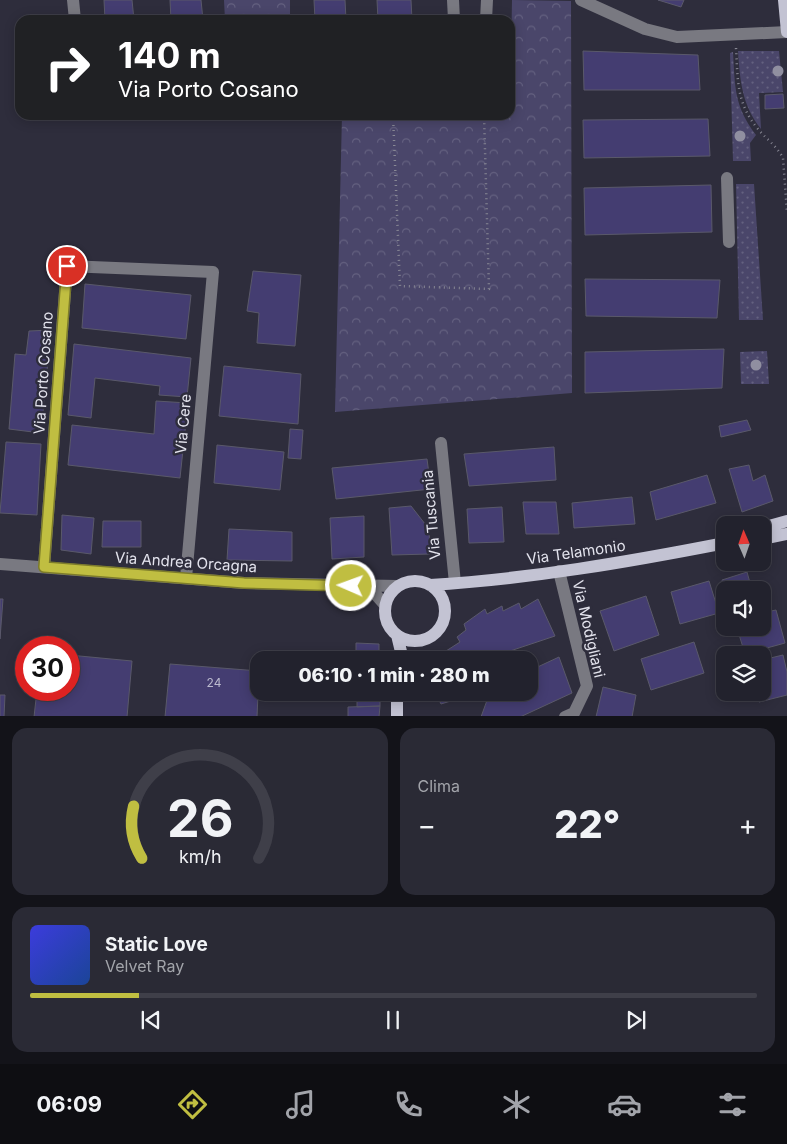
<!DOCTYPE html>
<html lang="it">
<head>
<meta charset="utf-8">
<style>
	body { margin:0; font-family:Inter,sans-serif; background:#2a2a35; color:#f1f3f6; height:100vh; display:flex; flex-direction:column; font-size:19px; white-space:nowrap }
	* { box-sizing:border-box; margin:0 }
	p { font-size:16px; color:#a2a4aa }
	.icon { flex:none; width:28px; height:28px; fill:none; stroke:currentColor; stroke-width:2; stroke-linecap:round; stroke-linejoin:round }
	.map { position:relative; height:716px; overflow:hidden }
	.sheet { display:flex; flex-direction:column; gap:12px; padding:12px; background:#131319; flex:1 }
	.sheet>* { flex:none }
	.top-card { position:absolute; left:15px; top:15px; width:500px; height:105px; border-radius:15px; box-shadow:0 2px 12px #0003,0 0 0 1px #3f3f49; background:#202124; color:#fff; overflow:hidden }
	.needle { width:32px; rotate:358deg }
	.fabs { position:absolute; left:716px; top:516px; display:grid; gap:10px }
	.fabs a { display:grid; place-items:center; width:55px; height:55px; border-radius:10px; background:#22222d; box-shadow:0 2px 12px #0003,0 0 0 1px #3f3f49; font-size:25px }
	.speed { position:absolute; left:15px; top:636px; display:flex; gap:10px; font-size:25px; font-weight:700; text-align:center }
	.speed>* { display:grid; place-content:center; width:65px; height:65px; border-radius:50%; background:#22222d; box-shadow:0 2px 12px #0003,0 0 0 1px #3f3f49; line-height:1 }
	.speed .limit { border:8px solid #d22; background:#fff; color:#111 }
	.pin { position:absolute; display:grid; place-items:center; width:42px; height:42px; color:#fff; margin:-21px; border:2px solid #fff; border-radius:50%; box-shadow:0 1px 5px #0007 }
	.me { position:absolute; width:55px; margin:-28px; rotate:272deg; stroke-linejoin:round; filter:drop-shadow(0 0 4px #0008) }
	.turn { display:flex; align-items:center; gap:18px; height:105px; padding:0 20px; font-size:22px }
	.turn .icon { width:65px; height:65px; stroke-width:2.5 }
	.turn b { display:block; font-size:35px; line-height:42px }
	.big { font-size:38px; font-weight:800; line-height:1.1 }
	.sheet .tile { flex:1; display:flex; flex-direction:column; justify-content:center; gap:8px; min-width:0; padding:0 18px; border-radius:15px; background:#2a2a35 }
	.sheet .dial { align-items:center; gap:0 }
	.dial svg { height:130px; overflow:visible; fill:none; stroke:#3f3f49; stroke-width:7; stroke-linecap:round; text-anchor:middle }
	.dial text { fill:#f1f3f6; stroke:none }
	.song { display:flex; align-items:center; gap:15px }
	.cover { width:60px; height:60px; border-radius:8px; background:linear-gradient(135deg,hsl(240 70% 55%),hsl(220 70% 35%)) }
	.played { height:5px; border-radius:2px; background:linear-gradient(90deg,#c0be41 15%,#3f3f49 15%) }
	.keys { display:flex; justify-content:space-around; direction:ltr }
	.heat { display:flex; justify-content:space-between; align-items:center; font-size:28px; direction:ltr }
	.sheet .tiles { flex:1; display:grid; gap:12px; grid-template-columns:1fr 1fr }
	.tile:last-child { grid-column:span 2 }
	.trip { position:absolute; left:250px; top:651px; width:288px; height:50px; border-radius:15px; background:#22222d; box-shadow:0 2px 12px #0003,0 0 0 1px #3f3f49; font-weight:800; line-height:50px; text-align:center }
	.tabs { display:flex; height:80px; justify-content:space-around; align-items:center; background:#0e0e12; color:#a2a4aa }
	.tabs .icon { width:35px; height:35px }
	.tabs .active { color:#c0be41 }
	.tabs b { font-size:22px; color:#f1f3f6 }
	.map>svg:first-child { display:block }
</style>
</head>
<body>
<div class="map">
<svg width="787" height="717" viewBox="0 0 787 717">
	<defs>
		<pattern id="grass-dots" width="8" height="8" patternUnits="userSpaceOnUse" patternTransform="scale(1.25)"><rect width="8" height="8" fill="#4a466a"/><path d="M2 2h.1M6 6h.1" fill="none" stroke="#646180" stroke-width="1.8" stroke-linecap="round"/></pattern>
		<pattern id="park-crowns" width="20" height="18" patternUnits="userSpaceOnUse" patternTransform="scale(1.25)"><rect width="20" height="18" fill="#4a466a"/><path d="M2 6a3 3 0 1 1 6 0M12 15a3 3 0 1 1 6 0" fill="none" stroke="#646180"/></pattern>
	</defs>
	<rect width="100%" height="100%" fill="#2e2d3c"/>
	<path fill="url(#grass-dots)" d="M738 51H779L783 92 759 93 761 129C742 105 740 81 738 51Z
		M733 52C735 87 734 106 756 135L750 143 751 161H733L730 53Z
		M736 184H754L763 320H739Z
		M767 351 769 384H741L740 352Z"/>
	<path fill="url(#park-crowns)" d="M224 0H290V17L225 20Z
		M512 0 571 1 572 393 335 412 342 115H510Z"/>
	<path fill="#443d71" stroke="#5a596a" d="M104 0H132L134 20H105Z
		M170 0H201L203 20H171Z
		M314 0H345L346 20H315Z
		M377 0H411L412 20H378Z
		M658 0H684L681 7Z
		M583 51 698 55 700 90H584Z
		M783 94 784 108 765 109V95Z
		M708 119 710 156 584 158 583 120Z
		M711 185 712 232 585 235 584 188Z
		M253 271 301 275 295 346 257 343 259 313 247 311Z
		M585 279 720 280 717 318 586 316Z
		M85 284 191 295 186 339 82 328Z
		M51 330 41 433 9 429 15 354 26 355 29 331Z
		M74 344 191 358 187 397 159 395 160 386 95 378 91 418 68 415Z
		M724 349 722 388 585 393V352Z
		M224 366 301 374 298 424 219 416Z
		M156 401 188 403 180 478 68 465 72 425 154 434Z
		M747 420 751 430 721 437 719 426Z
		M290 429 303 430 301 459 288 458Z
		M6 442 41 444 37 515 0 513Z
		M217 445 284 452 280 490 214 483Z
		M554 447 556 480 469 486 464 454Z
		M427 459 431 489 336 499 332 468Z
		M749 465 753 481 765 475 773 501 742 512 729 469Z
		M707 475 716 503 656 520 650 492Z
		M632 497 635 524 574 528 572 503Z
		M523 502H556L559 534H526Z
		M411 506 429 529 430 554 392 555 389 508Z
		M502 507 504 542 469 543 467 509Z
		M62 515 94 518 91 554 61 550Z
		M364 516V557L332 559 330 518Z
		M103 521H141V547H102Z
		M229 529 292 532V561L227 560Z
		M747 572 752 590H725L722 580Z
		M709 581 719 613 680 624 671 592Z
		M646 596 659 635 614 651 600 611Z
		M0 599H3L0 639Z
		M538 599 555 636 504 653 494 660H444L449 657 446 651 460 642 457 637 466 630 464 624 485 609 487 614 502 606 503 611 519 603 521 609Z
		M776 610 785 643 745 654 737 628H762V613Z
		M694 642 704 673 651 690 641 659Z
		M356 643 379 644V660H356Z
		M69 655 132 661 127 717H34L37 690H69Z
		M783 655 787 672V695L759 702 757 692H762V660Z
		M559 657 572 693 520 717H481L490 692H529V671Z
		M170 664 259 671 257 717H165Z
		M603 687 636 695 632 717H596Z
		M357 692H380V706L357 707Z
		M435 692H472L470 695 441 704Z
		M0 695H5L4 717H0Z
		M380 706 379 717H348V707Z"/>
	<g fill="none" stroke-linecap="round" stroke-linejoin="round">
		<path stroke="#888894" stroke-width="2.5" stroke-dasharray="1 4" stroke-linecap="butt" d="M736 48C738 80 736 103 758 129 766 139 777 146 783 158L787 212
			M393 115 400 286 489 289 484 115"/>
		<path stroke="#797981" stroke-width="12" d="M73 0 75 20
			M453 0 454 20
			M581 0 645 29 677 37 787 32
			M486 20 487 0
			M727 178 729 242
			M441 443 455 583
			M0 564 244 583 397 586
			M44 567 67 266 213 272 186 578
			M559 571 587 686 574 713 565 717
			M369 587 385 605"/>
		<path stroke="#c3c3d3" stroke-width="12" d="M784 0 787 32
			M762 528 787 521
			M762 539 787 534
			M385 611a30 30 0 1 1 60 0a30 30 0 1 1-60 0Z
			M430 585C529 579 628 562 725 543
			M397 635 403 660
			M397 717V692"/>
	</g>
	<g fill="#908fa0">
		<circle cx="778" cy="71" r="5.5"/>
		<circle cx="740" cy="136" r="5.5"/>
		<circle cx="756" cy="365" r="5.5"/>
	</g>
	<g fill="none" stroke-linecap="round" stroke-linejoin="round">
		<g stroke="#7d7c2a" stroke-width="12">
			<path id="route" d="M67 266 44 567 244 583 351 586"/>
		</g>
		<use href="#route" stroke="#c0be41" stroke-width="9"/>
	</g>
	<g text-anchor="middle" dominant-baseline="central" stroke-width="5" stroke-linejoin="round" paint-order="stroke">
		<g font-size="12" fill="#bbbace">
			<text x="214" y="682">24</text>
		</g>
		<g font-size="15" fill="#e3e3ed" stroke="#2e2d3c">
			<text transform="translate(43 373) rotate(-86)">Via Porto Cosano</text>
			<text transform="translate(183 424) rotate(-85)">Via Cere</text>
			<text transform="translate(431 515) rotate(-95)">Via Tuscania</text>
			<text transform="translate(576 552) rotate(-8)">Via Telamonio</text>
			<text transform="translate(186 562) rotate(4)">Via Andrea Orcagna</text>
			<text transform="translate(589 629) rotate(77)">Via Modigliani</text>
		</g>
	</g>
</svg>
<div class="fabs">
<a><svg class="needle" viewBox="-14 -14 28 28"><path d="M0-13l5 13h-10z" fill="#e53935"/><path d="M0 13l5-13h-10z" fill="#a2a4aa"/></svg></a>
<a><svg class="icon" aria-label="sound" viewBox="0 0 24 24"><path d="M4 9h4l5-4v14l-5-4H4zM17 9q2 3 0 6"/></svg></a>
<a><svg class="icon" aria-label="layers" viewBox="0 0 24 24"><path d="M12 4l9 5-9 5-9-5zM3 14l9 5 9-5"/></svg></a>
</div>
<div class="speed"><div class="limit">30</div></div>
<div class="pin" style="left:67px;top:266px;background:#d93025"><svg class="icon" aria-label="arrive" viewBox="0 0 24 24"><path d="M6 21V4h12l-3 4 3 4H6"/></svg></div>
<svg class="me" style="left:351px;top:586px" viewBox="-20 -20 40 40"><circle r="17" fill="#c0be41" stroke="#fff" stroke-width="3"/><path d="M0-11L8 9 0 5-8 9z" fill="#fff"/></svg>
<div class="trip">06:10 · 1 min · 280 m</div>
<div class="top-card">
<div class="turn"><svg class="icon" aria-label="right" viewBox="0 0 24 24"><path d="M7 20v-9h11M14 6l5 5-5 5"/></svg><div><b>140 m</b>Via Porto Cosano</div></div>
</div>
</div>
<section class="sheet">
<div class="tiles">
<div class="tile dial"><svg viewBox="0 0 100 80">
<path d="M14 69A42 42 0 1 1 86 69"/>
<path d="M14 69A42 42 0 0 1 9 37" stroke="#c0be41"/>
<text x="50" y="56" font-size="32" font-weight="700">26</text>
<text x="50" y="72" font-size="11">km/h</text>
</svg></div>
<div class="tile"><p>Clima</p>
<div class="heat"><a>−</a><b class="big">22°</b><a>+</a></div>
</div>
<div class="tile">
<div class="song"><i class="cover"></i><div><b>Static Love</b><p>Velvet Ray</p></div></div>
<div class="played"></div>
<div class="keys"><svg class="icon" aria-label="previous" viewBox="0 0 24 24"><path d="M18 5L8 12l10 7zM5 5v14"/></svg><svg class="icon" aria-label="pause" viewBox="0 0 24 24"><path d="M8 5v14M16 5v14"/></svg><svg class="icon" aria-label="next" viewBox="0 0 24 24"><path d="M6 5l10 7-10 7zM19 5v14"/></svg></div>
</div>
</div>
</section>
<nav class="tabs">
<b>06:09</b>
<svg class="icon active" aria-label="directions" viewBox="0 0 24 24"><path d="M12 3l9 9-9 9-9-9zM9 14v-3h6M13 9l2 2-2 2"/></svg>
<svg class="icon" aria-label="music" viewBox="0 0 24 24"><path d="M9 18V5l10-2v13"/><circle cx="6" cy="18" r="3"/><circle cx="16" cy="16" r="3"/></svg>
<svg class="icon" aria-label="phone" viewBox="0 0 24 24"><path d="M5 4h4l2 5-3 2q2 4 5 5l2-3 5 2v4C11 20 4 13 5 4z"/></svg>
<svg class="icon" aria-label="climate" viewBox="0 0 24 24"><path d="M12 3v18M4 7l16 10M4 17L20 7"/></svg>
<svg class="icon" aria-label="car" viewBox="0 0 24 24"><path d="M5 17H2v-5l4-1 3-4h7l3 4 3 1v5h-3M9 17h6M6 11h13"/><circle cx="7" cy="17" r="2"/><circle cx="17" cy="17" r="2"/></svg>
<svg class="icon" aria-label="filters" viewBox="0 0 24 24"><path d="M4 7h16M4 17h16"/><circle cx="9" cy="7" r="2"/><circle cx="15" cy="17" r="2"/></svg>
</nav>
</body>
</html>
